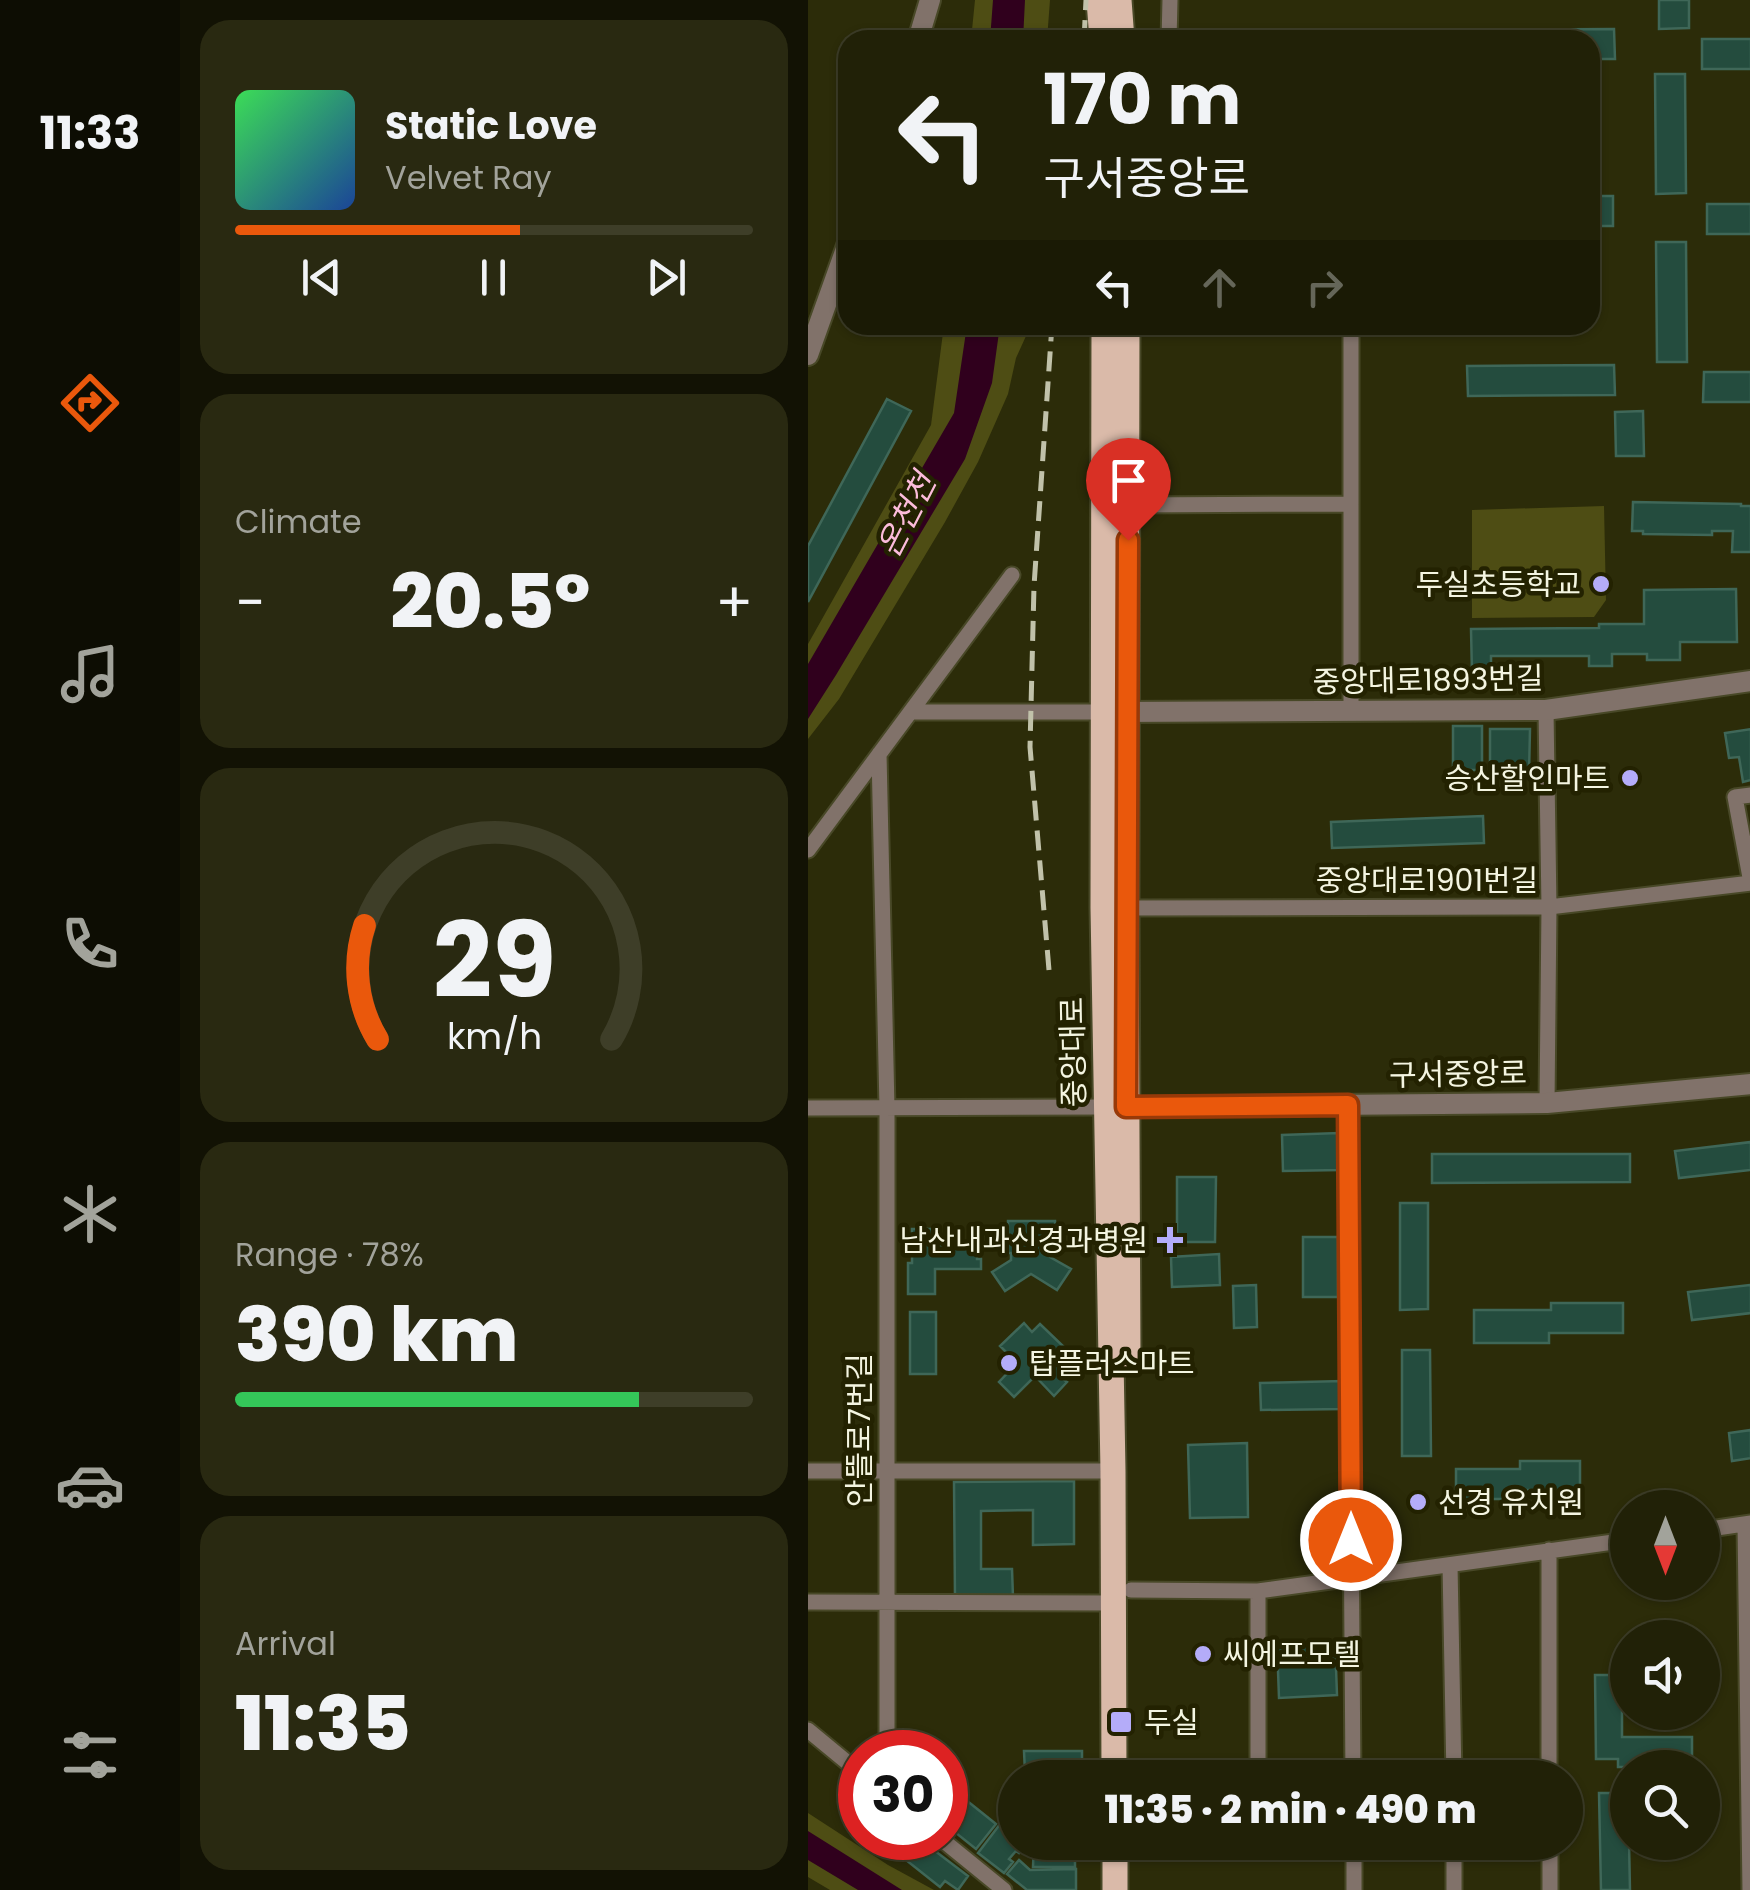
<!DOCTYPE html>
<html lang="en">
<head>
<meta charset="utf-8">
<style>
	body { margin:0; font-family:Poppins,"Noto Sans KR",sans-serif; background:#292911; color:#f1f3f6; height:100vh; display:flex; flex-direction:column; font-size:38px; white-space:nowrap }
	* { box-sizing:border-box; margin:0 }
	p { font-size:32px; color:#a2a39b }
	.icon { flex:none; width:55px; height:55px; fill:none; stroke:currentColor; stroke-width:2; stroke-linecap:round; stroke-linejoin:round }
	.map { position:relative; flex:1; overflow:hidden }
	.details { display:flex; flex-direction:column; gap:20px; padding:20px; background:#121204; width:628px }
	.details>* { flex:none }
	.guide { position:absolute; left:30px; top:30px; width:762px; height:305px; border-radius:30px; box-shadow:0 2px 8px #0004,0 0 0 2px #3e3e28; background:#212107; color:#f1f3f6; overflow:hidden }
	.needle { width:65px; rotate:180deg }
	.tools { position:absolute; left:802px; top:1490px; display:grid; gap:20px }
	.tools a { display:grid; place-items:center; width:110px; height:110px; border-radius:50%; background:#212107; box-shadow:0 2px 8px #0004,0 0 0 2px #3e3e28; font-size:50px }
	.speed { position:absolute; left:30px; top:1730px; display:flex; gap:20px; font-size:50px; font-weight:700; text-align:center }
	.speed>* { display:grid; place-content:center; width:130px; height:130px; border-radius:50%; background:#212107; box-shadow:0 2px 8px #0004,0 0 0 2px #3e3e28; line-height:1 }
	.speed .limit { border:15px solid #d22; background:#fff; color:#111 }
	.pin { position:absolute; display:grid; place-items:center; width:85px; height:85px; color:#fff; margin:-102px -42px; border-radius:50% 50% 50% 0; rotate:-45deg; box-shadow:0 0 10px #0007 }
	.pin .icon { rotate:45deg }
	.me { position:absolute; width:110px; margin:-55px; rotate:0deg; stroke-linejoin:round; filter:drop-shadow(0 0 8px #0008) }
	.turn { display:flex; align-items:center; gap:35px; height:210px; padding:0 40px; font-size:45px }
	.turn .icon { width:130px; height:130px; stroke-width:2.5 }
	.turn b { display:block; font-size:70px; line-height:85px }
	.lanes { display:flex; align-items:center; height:95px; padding:0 40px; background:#0003; justify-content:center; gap:50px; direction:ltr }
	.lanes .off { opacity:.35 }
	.big { font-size:75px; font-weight:800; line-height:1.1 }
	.details .card { flex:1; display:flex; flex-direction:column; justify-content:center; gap:15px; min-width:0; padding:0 35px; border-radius:30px; background:#292911 }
	.details .dial { align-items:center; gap:0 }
	.dial svg { height:260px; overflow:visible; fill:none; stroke:#3e3e28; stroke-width:7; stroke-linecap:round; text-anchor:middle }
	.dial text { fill:#f1f3f6; stroke:none }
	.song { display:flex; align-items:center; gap:30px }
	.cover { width:120px; height:120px; border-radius:15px; background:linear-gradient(135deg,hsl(130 70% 55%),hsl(220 70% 35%)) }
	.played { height:10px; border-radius:5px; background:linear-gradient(90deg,#ea580c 55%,#3e3e28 55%) }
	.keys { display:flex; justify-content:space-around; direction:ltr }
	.heat { display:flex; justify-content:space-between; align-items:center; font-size:55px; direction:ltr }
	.charge { height:15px; border-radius:8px; background:linear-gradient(90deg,#34c759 78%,#3e3e28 0) }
	.trip { position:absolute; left:190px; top:1760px; width:585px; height:100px; border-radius:50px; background:#212107; box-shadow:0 2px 8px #0004,0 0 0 2px #3e3e28; font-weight:800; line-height:100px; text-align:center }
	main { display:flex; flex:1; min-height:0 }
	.dock { display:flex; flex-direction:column; width:180px; justify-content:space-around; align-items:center; background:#0d0d03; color:#a2a39b }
	.dock .icon { width:70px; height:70px }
	.dock .active { color:#ea580c }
	.dock b { font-size:45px; color:#f1f3f6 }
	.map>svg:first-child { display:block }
</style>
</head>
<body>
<main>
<nav class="dock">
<b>11:33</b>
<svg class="icon active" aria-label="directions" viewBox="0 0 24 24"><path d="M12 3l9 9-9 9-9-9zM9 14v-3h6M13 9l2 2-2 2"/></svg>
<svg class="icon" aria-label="music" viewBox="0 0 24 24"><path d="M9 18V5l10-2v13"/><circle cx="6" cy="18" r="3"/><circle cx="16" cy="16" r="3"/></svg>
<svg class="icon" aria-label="phone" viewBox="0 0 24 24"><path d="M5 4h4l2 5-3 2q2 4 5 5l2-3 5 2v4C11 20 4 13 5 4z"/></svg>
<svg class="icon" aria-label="climate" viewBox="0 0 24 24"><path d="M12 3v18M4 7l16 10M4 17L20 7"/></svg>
<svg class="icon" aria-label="car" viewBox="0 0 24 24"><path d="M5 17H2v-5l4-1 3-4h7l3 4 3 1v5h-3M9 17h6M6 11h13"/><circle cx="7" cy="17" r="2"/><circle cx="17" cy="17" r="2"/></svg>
<svg class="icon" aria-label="filters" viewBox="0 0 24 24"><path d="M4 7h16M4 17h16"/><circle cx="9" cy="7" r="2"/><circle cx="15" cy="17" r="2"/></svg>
</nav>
<section class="details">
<div class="card">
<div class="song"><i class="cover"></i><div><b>Static Love</b><p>Velvet Ray</p></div></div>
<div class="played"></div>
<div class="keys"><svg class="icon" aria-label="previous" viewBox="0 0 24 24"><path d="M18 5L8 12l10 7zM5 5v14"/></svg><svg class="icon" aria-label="pause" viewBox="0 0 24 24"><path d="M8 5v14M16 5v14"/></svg><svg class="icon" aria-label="next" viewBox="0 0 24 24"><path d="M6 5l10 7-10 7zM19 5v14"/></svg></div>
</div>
<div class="card"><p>Climate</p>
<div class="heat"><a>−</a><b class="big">20.5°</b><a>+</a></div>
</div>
<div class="card dial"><svg viewBox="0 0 100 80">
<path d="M14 69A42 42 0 1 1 86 69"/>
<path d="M14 69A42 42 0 0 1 10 34" stroke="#ea580c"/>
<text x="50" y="56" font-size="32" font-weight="700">29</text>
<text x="50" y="72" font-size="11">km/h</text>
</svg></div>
<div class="card"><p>Range · 78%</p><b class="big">390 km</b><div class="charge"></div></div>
<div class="card"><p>Arrival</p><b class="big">11:35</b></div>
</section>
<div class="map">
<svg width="943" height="1890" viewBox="0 0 943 1890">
	<rect width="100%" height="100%" fill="#2c2c09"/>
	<path fill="#4e4d14" d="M167 0H242L239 40H163Z
		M136 325H223L208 358 200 394 170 462 137 522 31 699 0 739V644L123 425Z
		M796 506 798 600 786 617 664 618V510Z
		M0 1813 80 1865 126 1890H22L0 1877Z"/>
	<path fill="#30001d" d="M185 0H217L215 40H182Z
		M159 325H192L184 383 157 459 28 675 0 719V664L146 413Z
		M0 1831 94 1890H50L0 1860Z"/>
	<path fill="#244c3e" stroke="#3f6758" stroke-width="2.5" d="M851 0H881V28L851 29Z
		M806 29 807 59H782V40H659V30Z
		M894 39H943V69H894Z
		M847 74H877L878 193 848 194Z
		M782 196H805V226H782Z
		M899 204H943V234H899Z
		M848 242H878L879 362H849Z
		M806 365 807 395 660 396 659 366Z
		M896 372H943V402H895Z
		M79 399 103 411 0 602V546Z
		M835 411 836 456H808L807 412Z
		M825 502 933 504V506H943V552H924L925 531H904V535L835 534V531H824Z
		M928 589 929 642H872V660H839V654H804V666H781V656H683V675H664L663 629 791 628V624H836V590Z
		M645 726H674V770H645Z
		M682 729H722L721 774H682Z
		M943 729V780L935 782 931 757 921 758 917 733Z
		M675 816 676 843 524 848 523 822Z
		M531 1133 532 1170 475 1171 474 1135Z
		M943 1142V1170L871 1178 867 1151Z
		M624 1154H822V1182L624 1183Z
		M369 1177H408L407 1242H369Z
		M592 1203H620V1309L592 1310Z
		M200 1221H247V1253H242V1257L263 1269 249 1290 223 1274 197 1291 184 1272 203 1260V1253H200Z
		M104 1229H129V1245H169V1259H173V1269H127V1294H100V1263H104Z
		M495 1237H530V1297H495Z
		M411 1254 412 1285 364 1287 363 1257Z
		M448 1285 449 1327 426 1328 425 1286Z
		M943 1285V1313L884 1320 880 1292Z
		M743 1303H815V1333H741V1343H666V1310H743Z
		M102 1312H128V1374H102Z
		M216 1323 224 1332 232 1324 257 1348 246 1358 262 1373 255 1379 259 1382 246 1396 227 1376 206 1397 191 1382 209 1363 192 1346Z
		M594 1350H622L623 1456H594Z
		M535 1381V1409L453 1410 452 1383Z
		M943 1430V1458L924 1461 921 1433Z
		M439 1443 440 1517 382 1518 380 1445Z
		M712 1461H772V1491L710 1490V1499H648V1469H712Z
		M266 1481V1544L225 1545V1510L173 1511V1569H204L205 1597 147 1598 146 1482Z
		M527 1641 529 1695 471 1698 469 1643Z
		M787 1675H814V1737H884V1767H810V1759H788Z
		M216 1751H274V1772L217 1773Z
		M268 1773V1778H238V1774Z
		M148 1792 188 1824 168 1849 138 1825V1805Z
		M791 1793H820L822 1890H793Z
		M196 1819 208 1828V1842H220L211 1853 208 1851 201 1859 205 1862 196 1873 170 1853Z
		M77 1838H110L160 1876 150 1890 137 1881 132 1887 74 1841Z
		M226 1842H267V1867H225Z
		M211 1860 222 1870 268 1869V1890H219L199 1874Z"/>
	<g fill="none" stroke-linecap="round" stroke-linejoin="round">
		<g stroke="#484827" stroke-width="19">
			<path id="minor" d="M361 40 362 0
				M543 325V711
				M320 505 543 504
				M738 710 741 907 739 1103
				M104 712H295
				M71 754 79 1108V1752
				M0 850 204 575
				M314 908 741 907 943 883 927 797 943 795
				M540 1105 545 1778
				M0 1108 298 1107
				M0 1471H305
				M937 1524 942 1890
				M895 1530 943 1523
				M741 1550V1778
				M642 1565 646 1778
				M323 1590 450 1591 820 1540
				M0 1602 306 1603
				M0 1730 52 1773
				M450 1778V1591
				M132 1838 196 1890
				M546 1842V1890
				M646 1842V1890
				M742 1842V1890"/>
		</g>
		<g stroke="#484827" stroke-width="24">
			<path id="tertiary" d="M110 40 122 0
				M0 355 40 243
				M307 712 738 710 943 681
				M305 1107 739 1103 943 1084"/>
		</g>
		<g stroke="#484827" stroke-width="29">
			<path id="primary" d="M291 0 294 40
				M311 0 314 40
				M296 325 295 908 305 1471 306 1778
				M319 325 318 908 320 1360
				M307 1842V1890"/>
		</g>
		<use href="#minor" stroke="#81726a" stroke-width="15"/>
		<use href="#tertiary" stroke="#81726a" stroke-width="20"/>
		<use href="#primary" stroke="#dabaa9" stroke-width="25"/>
		<path stroke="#c1c2aa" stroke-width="5" stroke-dasharray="20 10" stroke-linecap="butt" d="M276 40 278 0
			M241 970 222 747 226 586 244 325"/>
	</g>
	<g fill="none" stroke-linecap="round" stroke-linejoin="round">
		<g stroke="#983908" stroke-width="25">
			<path id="route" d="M320 540 318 1107 540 1105 543 1540"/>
		</g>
		<use href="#route" stroke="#ea580c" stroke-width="18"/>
	</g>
	<g fill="#b4acf9" stroke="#232201" stroke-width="4">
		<circle cx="793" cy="584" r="10"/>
		<circle cx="822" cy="778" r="10"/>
		<path d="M357 1225h10v10h10v10h-10v10h-10v-10h-10v-10h10z"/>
		<circle cx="201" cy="1363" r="10"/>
		<circle cx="610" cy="1502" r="10"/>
		<circle cx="395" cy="1654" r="10"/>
		<rect x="301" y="1710" width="24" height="24" rx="5"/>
	</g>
	<g text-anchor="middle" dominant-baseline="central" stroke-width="9" stroke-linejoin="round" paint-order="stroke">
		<g font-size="30" fill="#f4f5e1" stroke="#232201" text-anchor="start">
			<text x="773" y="584" text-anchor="end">두실초등학교</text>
			<text x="802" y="778" text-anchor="end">승산할인마트</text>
			<text x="340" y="1240" text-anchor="end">남산내과신경과병원</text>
			<text x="221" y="1363">탑플러스마트</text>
			<text x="630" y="1502">선경 유치원</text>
			<text x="415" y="1654">씨에프모텔</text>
			<text x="336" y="1722">두실</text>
		</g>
		<g font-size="30" fill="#f4f5e1" stroke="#232201">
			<text transform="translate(620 680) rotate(-1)">중앙대로1893번길</text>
			<text x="619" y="880">중앙대로1901번길</text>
			<text transform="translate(265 1052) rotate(-91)">중앙대로</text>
			<text transform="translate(650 1074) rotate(-1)">구서중앙로</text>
			<text transform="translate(51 1430) rotate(-90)">안뜰로7번길</text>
		</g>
		<g font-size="32" font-style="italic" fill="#fcbcdb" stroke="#232201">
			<text transform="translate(98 515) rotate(-63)">온천천</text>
		</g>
	</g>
</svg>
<div class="tools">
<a><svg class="needle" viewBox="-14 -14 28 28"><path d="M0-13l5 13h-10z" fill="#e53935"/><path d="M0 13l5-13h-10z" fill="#a2a39b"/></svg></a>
<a><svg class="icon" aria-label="sound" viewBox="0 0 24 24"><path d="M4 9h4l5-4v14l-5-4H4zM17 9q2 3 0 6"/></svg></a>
<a><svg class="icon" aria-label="search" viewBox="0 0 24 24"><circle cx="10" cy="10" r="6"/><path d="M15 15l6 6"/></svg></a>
</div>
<div class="speed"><div class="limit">30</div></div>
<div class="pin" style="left:320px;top:540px;background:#d93025"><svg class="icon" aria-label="arrive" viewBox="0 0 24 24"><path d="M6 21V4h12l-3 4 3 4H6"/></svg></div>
<svg class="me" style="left:543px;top:1540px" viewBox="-20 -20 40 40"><circle r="17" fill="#ea580c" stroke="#fff" stroke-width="3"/><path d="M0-11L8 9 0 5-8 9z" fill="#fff"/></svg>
<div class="trip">11:35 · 2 min · 490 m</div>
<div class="guide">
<div class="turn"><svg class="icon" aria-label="left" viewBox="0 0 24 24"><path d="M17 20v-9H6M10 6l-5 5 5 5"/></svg><div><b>170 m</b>구서중앙로</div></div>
<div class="lanes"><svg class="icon" aria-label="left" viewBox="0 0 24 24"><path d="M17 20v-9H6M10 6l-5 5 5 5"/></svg><svg class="icon off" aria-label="ahead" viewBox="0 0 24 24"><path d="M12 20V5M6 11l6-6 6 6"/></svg><svg class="icon off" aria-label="right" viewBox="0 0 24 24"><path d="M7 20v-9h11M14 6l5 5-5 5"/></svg></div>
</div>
</div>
</main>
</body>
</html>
